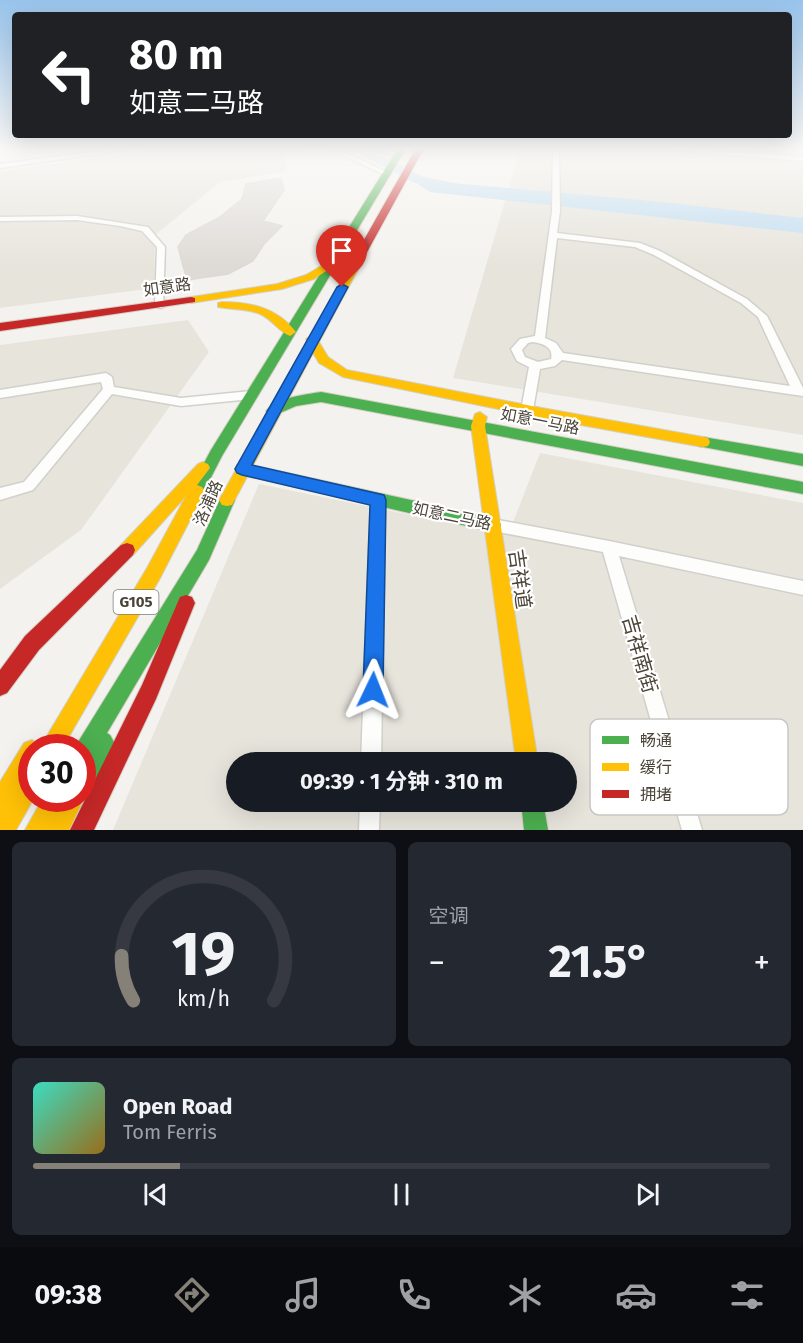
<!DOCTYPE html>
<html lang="zh">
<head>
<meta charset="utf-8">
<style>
	body { margin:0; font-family:"Fira Sans","Noto Sans SC",sans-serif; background:#242831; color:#f1f3f6; height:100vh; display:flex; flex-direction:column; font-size:22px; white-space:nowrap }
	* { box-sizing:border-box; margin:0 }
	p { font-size:20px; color:#9ea1a6 }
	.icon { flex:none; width:33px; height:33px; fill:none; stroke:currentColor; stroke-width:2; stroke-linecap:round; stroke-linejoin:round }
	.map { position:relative; height:830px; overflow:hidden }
	.drawer { display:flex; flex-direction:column; gap:12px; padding:12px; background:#0d0f14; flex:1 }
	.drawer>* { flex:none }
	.banner { position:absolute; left:12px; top:12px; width:780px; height:126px; border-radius:6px; box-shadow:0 6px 24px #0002; background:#202124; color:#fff; overflow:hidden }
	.speed { position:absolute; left:18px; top:734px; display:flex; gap:12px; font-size:30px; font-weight:700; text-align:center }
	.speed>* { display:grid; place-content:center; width:78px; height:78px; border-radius:50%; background:#171b24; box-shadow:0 6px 24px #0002; line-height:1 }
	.speed .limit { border:9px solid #d22; background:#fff; color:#111 }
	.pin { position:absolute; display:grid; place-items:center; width:51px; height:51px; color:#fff; margin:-62px -26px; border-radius:50% 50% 50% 0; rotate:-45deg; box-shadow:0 0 6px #0007 }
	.pin .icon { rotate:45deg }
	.me { position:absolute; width:66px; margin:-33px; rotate:2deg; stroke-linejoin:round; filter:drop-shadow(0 0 4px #0008) }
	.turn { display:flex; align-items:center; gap:21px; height:126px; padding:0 18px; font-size:27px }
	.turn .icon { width:78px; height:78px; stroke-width:2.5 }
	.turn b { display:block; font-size:42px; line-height:51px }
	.big { font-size:45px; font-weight:700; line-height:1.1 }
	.drawer .card { flex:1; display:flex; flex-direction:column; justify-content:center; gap:9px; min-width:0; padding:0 21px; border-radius:9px; background:#242831 }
	.drawer .dial { align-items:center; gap:0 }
	.dial svg { height:156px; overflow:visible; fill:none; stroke:#363941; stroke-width:7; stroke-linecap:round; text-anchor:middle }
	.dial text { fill:#f1f3f6; stroke:none }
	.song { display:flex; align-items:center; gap:18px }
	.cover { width:72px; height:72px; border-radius:9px; background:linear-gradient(135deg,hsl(170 70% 55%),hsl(40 70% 35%)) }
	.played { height:6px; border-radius:3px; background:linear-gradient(90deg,#868178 20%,#363941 20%) }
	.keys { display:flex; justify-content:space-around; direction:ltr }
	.heat { display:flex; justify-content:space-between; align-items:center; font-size:33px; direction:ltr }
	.drawer .tiles { flex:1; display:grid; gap:12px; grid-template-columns:1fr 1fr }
	.card:last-child { grid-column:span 2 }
	.trip { position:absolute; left:226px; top:752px; width:351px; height:60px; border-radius:30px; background:#171b24; box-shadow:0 6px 24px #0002; font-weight:700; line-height:60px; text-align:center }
	.tab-bar { display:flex; height:96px; justify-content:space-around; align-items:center; background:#090b0e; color:#9ea1a6 }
	.tab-bar .icon { width:42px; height:42px }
	.tab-bar .on { color:#868178 }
	.tab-bar b { font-size:27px; color:#f1f3f6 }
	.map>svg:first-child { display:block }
</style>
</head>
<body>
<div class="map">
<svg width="803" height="830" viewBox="0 0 803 830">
	<rect width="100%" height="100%" fill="#f4f2ee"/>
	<path fill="#e7e4dc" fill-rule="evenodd" d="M156 150H299L284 156 287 171 220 182 155 235 154 288 0 308V171Z
		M520 150H803V435L453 378Z
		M188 320 209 352 81 530 0 589V345Z
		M540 453 803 503V830H113L259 484 508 535ZM237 762H567V801H237Z"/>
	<path fill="#c0ddf1" d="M420 180 652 201 803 218V233L430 192 419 185Z"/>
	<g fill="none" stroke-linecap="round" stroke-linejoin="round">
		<path fill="#c0ddf1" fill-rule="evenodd" d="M352 150H368L424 177 455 183 457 186 450 190 415 183Z"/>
	</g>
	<path fill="#dedbd6" stroke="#dcd9d4" stroke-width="1.5" d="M281 178 284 190 263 221 282 226 264 244 253 261 228 274 187 280 178 247 186 235 220 217 242 199 246 184Z"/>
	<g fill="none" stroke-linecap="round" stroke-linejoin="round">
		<g stroke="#d2d0cb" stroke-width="3">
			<path id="street" d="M106 150H126L0 168V164Z
				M331 150H340L391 174 385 175Z
				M375 150H389L401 154 398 156Z
				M553 150H559L560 211 557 233 640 243 660 251 747 299 767 316 803 388V396L562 360 555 366 540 369 533 410 531 413H523L521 410 529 367 517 361 511 349 520 339 535 336 552 211ZM557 238 635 247 654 255 741 303 758 317 790 386 563 353 556 343 545 338ZM532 342C542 343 554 347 551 359L538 362 525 357 522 350 528 343Z
				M674 150H708L803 157V161Z
				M77 216 148 227 165 247 163 307 160 308 155 305 157 247 142 231 120 226 77 220 0 221V217Z
				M106 373 112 377 114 387 181 398 251 391 257 395 251 399 181 406 112 394 33 490 0 500V488L24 482 103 389 101 382 0 398V390Z
				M378 494 383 496 385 500 381 762H361L371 500 373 496Z
				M493 519 609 541 803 581V595L619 556 702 830H682L603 552 493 531 488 529 486 525 488 521Z
				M360 801H380L379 830H359Z"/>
		</g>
		<g stroke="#d3cfc5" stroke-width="2">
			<path id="fast" d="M397 150H405L222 456 202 495 197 497 192 495 189 491 211 450Z
				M321 392 803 482V494L321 402 296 406 273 416 266 411C277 397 304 395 321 392Z
				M703 437 803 454V466L698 446 696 442 698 438Z
				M242 463 493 518 499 520 501 525 499 530 493 532 242 475 237 473 235 469 237 465Z
				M227 494 232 495 235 500 209 560 107 733 110 735 114 742C107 757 97 786 82 792V747H75L197 550 222 495Z
				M521 801H543L548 830H524Z"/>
		</g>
		<g stroke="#d3cfc5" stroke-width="2">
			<path id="slow" d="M361 251 366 254 319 342 328 357 347 370 542 408 703 437 708 438 710 442 708 446 703 447 542 418 343 377 319 363 313 353 232 505 227 506 222 505 219 500 222 495 307 341 306 339 311 336 356 254Z
				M333 259 338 262 337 264 314 279 282 289 191 303 186 300 191 297 277 284 306 275Z
				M222 302C251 302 277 308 296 332L290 336C280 332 272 320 262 315 248 308 233 310 218 307V303Z
				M480 412 487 417 485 426 538 762H516L471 426 475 414Z
				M203 462 208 464 210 468 197 485 202 487 205 491 159 580 63 747H32V798H34L16 830H0V782L24 743 32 740 41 746 147 568 186 496 133 555 127 557 121 555 119 550 121 545 198 464Z
				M82 794 84 798 69 830H25L43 798H82Z"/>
		</g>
		<g stroke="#d3cfc5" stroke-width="2">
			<path id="jam" d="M415 150H423L366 254 358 256 356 254Z
				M191 297 195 298V302L0 331V323Z
				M127 543 133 545 135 550 133 555 39 650 7 693 0 696V670L25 636 121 545Z
				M186 595 192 597 195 603 156 699 94 830H70L142 685 180 597Z"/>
		</g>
		<use href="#street" fill="#fdfdfc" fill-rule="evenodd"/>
		<use href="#fast" fill="#4caf50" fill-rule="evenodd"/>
		<use href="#slow" fill="#ffc107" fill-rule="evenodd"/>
		<use href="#jam" fill="#c62828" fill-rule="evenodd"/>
	</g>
	<linearGradient id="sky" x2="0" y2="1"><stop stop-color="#98c4ec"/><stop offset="0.56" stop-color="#faf9f7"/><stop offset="1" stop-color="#faf9f7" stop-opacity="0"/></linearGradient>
	<rect width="803" height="266" fill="url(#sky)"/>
	<path fill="#1a73e8" stroke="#114b97" stroke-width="1.5" d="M342 284 348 287 252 465 384 495 386 500 383 690 380 698 373 700 366 698 363 690 370 505 242 475 237 473 235 469 337 287Z"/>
	<g text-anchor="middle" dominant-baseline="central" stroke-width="4.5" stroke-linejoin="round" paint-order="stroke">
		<rect fill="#fff" stroke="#817c74" stroke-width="1.5" x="113.5" y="590" width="45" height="24" rx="4.5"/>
		<g font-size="15" font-weight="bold" fill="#4b4439">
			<text x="136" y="602">G105</text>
		</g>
		<g font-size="16" fill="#4b4439" stroke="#fff">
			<text transform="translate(167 287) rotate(-8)">如意路</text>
			<text transform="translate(540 421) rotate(11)">如意一马路</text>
			<text transform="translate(208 503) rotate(-66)">洛浦路</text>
			<text transform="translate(452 516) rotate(12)">如意二马路</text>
		</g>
		<g font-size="20" fill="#4b4439" stroke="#fff">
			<text transform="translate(520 579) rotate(82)">吉祥道</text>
			<text transform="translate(640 654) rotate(74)">吉祥南街</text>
		</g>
	</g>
	<rect x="590" y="719" width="198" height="96" rx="9" fill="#fff" stroke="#c9c7c4" stroke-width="1.5"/>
	<rect x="602" y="736" width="27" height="8" fill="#4caf50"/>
	<rect x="602" y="763" width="27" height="8" fill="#ffc107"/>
	<rect x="602" y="790" width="27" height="8" fill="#c62828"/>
	<g font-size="16" fill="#4b4439">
		<text x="640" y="746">畅通</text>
		<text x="640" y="773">缓行</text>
		<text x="640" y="800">拥堵</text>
	</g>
</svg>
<div class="speed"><div class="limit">30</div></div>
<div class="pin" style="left:342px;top:287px;background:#d93025"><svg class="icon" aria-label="arrive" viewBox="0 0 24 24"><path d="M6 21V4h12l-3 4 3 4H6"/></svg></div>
<svg class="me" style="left:373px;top:690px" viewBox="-20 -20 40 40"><path d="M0-17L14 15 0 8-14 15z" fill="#1a73e8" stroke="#fff" stroke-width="4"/></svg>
<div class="trip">09:39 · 1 分钟 · 310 m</div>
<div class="banner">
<div class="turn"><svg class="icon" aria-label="left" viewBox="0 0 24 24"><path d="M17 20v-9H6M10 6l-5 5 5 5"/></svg><div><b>80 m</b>如意二马路</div></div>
</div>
</div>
<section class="drawer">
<div class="tiles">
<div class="card dial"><svg viewBox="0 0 100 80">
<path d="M14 69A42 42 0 1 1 86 69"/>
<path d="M14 69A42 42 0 0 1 8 46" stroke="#868178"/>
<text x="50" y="56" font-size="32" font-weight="700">19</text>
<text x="50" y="72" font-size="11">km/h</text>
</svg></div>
<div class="card"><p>空调</p>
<div class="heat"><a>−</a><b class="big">21.5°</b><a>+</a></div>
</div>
<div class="card">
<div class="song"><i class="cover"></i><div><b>Open Road</b><p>Tom Ferris</p></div></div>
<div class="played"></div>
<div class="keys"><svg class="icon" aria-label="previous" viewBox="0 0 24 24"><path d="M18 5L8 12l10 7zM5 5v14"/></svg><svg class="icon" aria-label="pause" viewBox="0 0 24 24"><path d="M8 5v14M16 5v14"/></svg><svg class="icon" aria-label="next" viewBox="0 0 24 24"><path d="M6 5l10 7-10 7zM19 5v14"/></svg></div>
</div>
</div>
</section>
<nav class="tab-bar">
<b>09:38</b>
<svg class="icon on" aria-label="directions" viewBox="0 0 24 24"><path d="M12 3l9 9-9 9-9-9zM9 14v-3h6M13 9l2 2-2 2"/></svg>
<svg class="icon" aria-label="music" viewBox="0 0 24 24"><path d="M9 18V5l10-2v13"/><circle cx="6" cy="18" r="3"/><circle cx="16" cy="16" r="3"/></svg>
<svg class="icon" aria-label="phone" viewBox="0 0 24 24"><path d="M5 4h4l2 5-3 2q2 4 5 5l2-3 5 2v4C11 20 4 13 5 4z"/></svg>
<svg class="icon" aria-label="climate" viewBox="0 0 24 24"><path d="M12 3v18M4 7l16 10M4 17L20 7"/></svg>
<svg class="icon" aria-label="car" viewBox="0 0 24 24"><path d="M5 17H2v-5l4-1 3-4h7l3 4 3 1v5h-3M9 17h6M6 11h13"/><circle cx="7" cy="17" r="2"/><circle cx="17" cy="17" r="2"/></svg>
<svg class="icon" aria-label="filters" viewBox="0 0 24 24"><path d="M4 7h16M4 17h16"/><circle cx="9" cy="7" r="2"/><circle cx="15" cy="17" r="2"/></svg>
</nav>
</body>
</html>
